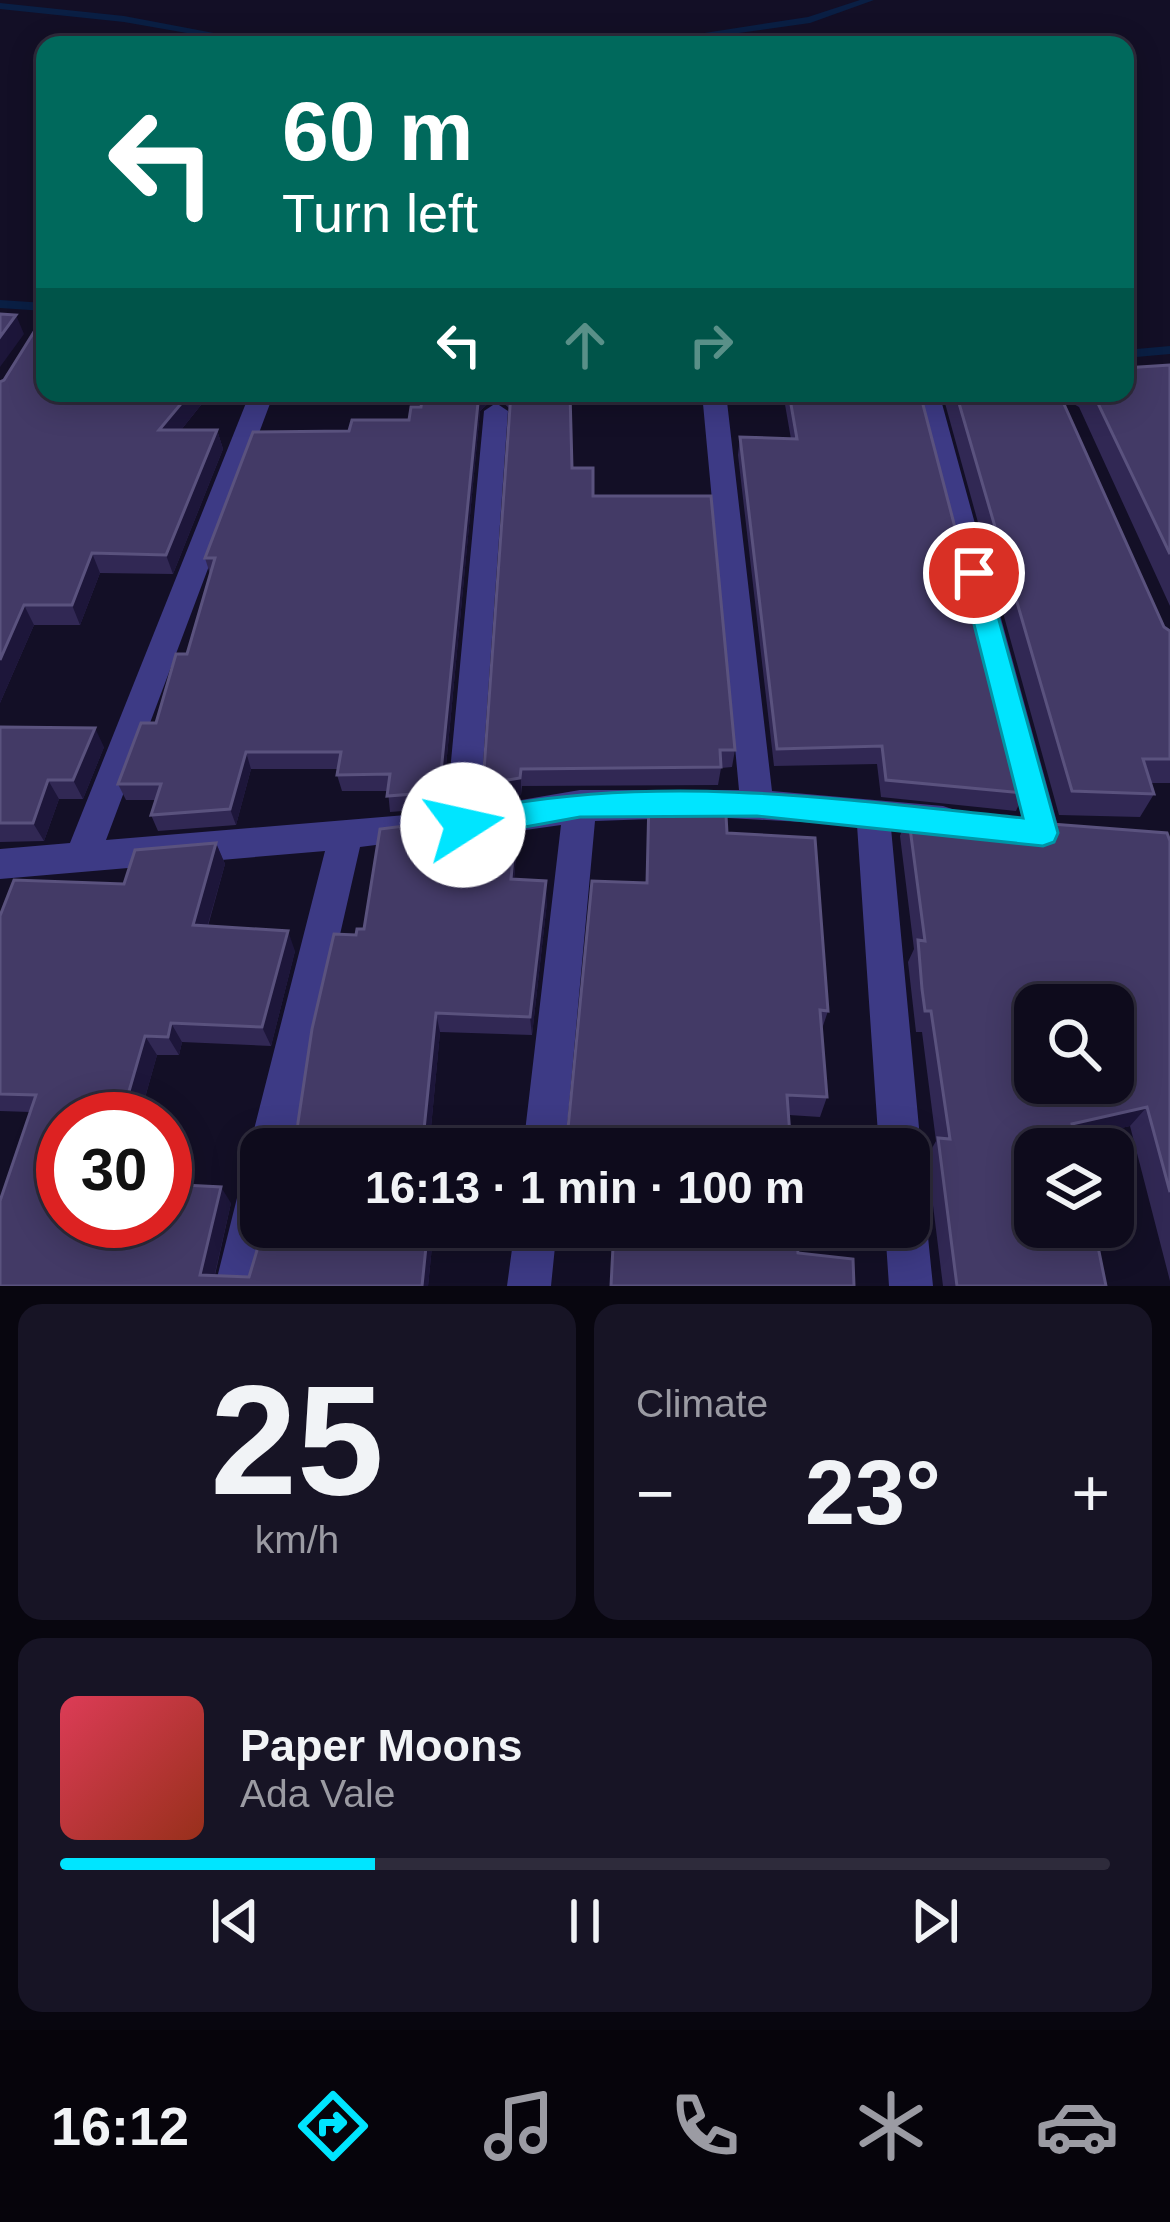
<!DOCTYPE html>
<html lang="en">
<head>
<meta charset="utf-8">
<style>
	body { margin:0; font-family:Arial,sans-serif; background:#171425; color:#f1f3f6; height:100vh; display:flex; flex-direction:column; font-size:45px; white-space:nowrap }
	* { box-sizing:border-box; margin:0 }
	p { font-size:39px; color:#9b9ba3 }
	.icon { flex:none; width:66px; height:66px; fill:none; stroke:currentColor; stroke-width:2; stroke-linecap:round; stroke-linejoin:round }
	.map { position:relative; height:1286px; overflow:hidden }
	.details { display:flex; flex-direction:column; gap:18px; padding:18px; background:#08060f; flex:1 }
	.details>* { flex:none }
	.hud { position:absolute; left:36px; top:36px; width:1098px; height:366px; border-radius:24px; box-shadow:0 6px 30px #0003,0 0 0 3px #2e2b3b; background:#00695c; color:#fff; overflow:hidden }
	.tools { position:absolute; left:1014px; top:984px; display:grid; gap:24px }
	.tools a { display:grid; place-items:center; width:120px; height:120px; border-radius:24px; background:#0e0b1c; box-shadow:0 6px 30px #0003,0 0 0 3px #2e2b3b; font-size:60px }
	.speed { position:absolute; left:36px; top:1092px; display:flex; gap:24px; font-size:60px; font-weight:700; text-align:center }
	.speed>* { display:grid; place-content:center; width:156px; height:156px; border-radius:50%; background:#0e0b1c; box-shadow:0 6px 30px #0003,0 0 0 3px #2e2b3b; line-height:1 }
	.speed .limit { border:18px solid #d22; background:#fff; color:#111 }
	.pin { position:absolute; display:grid; place-items:center; width:102px; height:102px; color:#fff; margin:-51px; border:6px solid #fff; border-radius:50%; box-shadow:0 3px 12px #0007 }
	.me { position:absolute; width:132px; margin:-66px; rotate:80deg; stroke-linejoin:round; filter:drop-shadow(0 0 9px #0008) }
	.turn { display:flex; align-items:center; gap:42px; height:252px; padding:0 48px; font-size:54px }
	.turn .icon { width:156px; height:156px; stroke-width:2.5 }
	.turn b { display:block; font-size:84px; line-height:102px }
	.lanes { display:flex; align-items:center; height:114px; padding:0 48px; background:#0003; justify-content:center; gap:60px; direction:ltr }
	.lanes .off { opacity:.35 }
	.big { font-size:90px; font-weight:700; line-height:1.1 }
	.details .card { flex:1; display:flex; flex-direction:column; justify-content:center; gap:18px; min-width:0; padding:0 42px; border-radius:24px; background:#171425 }
	.details .dial { align-items:center; gap:0 }
	.dial b { font-size:156px; line-height:1 }
	.song { display:flex; align-items:center; gap:36px }
	.cover { width:144px; height:144px; border-radius:18px; background:linear-gradient(135deg,hsl(350 70% 55%),hsl(10 70% 35%)) }
	.played { height:12px; border-radius:6px; background:linear-gradient(90deg,#00e5ff 30%,#2e2b3b 30%) }
	.keys { display:flex; justify-content:space-around; direction:ltr }
	.heat { display:flex; justify-content:space-between; align-items:center; font-size:66px; direction:ltr }
	.details .tiles { flex:1; display:grid; gap:18px; grid-template-columns:1fr 1fr }
	.card:last-child { grid-column:span 2 }
	.trip { position:absolute; left:240px; top:1128px; width:690px; height:120px; border-radius:24px; background:#0e0b1c; box-shadow:0 6px 30px #0003,0 0 0 3px #2e2b3b; font-weight:700; line-height:120px; text-align:center }
	.tab-bar { display:flex; height:192px; justify-content:space-around; align-items:center; background:#06040b; color:#9b9ba3 }
	.tab-bar .icon { width:84px; height:84px }
	.tab-bar .active { color:#00e5ff }
	.tab-bar b { font-size:54px; color:#f1f3f6 }
	.map>svg:first-child { display:block }
</style>
</head>
<body>
<div class="map">
<svg width="1170" height="1286" viewBox="0 0 1170 1286">
	<rect width="100%" height="100%" fill="#130f26"/>
	<g fill="none" stroke-linecap="round" stroke-linejoin="round">
		<path fill="#0a1f44" fill-rule="evenodd" d="M860 0H874L810 23 653 45H627L808 17Z
			M0 3 124 16 277 45H255L124 22 0 9Z
			M0 300 45 303V311L0 308Z
			M1170 346V354L1125 358V350Z"/>
		<path fill="#3d3a85" fill-rule="evenodd" d="M250 393H274L106 840 418 814 430 818 435 828 430 838 360 847 291 1149H261V1227H273L259 1286H215L240 1186 246 1171 260 1165 249 1149 325 851 0 879V849L70 843Z
			M702 393H726L772 791 943 806 955 810 960 820 955 830 943 834 891 828 921 1149 909 1166V1149H879L857 825 710 817 595 821 565 1149H523L561 825 462 839 450 835 445 825 484 411 496 403 508 411 480 807 580 790H739Z
			M920 395H938L941 400 1060 833 1055 843 1043 847 1031 843 1026 833 917 400Z
			M909 1207 921 1212 927 1227 933 1286H889L885 1227H909Z
			M515 1227H557L551 1286H507Z"/>
	</g>
	<path fill="#312854" d="M1170 365V606L1079 407 1061 397 1062 393H1125Z
		M0 382 209 395 181 430H217L223 449 173 574 100 573 80 625H34L0 703Z
		M423 393H492V400L480 411 442 808 390 812 388 791H342L337 775 338 769H251L236 825 158 831 151 815 155 800H126L118 784 156 723 187 654 210 574 205 558 349 431 409 420 421 407Z
		M499 393H570L572 468 593 496 735 750 732 767 721 768 718 785 522 786 521 795 485 802 483 784 510 409 500 400Z
		M783 393H920L1024 793 1016 811 881 797 877 764 774 766 738 455 740 437 791 439Z
		M944 393H1062L1061 397 1164 627 1170 631V783H1151L1154 794 1140 817 1059 815 943 396Z
		M0 727 104 747 83 799H59L44 841 0 842Z
		M649 799 727 833 828 1011 821 1032 827 1097 820 1117 789 1115 646 883Z
		M517 812 518 833 514 880 547 902 532 1035 440 1032 429 1149H294L356 935Z
		M908 813 1170 841V1281L1130 1126 1075 1138 1106 1286H943L927 1157 936 1141 922 1032H916L908 962 914 949 900 836Z
		M216 843 225 864 208 926 295 951 271 1046 182 1042 179 1055H157L139 1119H63V1221L231 1203 215 1275 249 1277 434 1227 428 1286H0L30 1112 0 1111V916L124 884Z"/>
	<path fill="#1d163a" d="M16 315 24 334 0 367V337Z
		M190 393H209V395L165 450 159 430Z
		M479 393H492V400L480 411 442 808 439 792Z
		M217 430 223 449 173 574 166 555Z
		M92 553 100 573 80 625 72 605Z
		M24 605 34 625 0 703V660Z
		M95 728 104 747 83 799 73 780Z
		M246 752 251 769 236 825 230 809Z
		M521 769V795L485 802 483 784Z
		M48 780 59 799 44 841 33 823Z
		M517 812 518 833 512 900 511 879Z
		M216 843 225 864 202 945 193 925Z
		M546 881 547 902 532 1035 530 1017Z
		M288 931 295 951 271 1046 262 1027Z
		M436 1013 440 1032 429 1149H422Z
		M171 1023 182 1042 179 1055 168 1037Z
		M145 1036 157 1055 139 1119H121Z
		M1147 1107 1130 1126 1057 1143 1072 1124Z
		M221 1187 231 1203 212 1286 200 1275Z
		M428 1227H434L428 1286H422Z"/>
	<path fill="#433a66" stroke="#5a527e" stroke-width="3" fill-rule="evenodd" d="M0 314 16 315 0 337Z
		M42 319 45 320V393H190L159 430H217L166 555 92 553 72 605H24L0 660V382L4 380Z
		M1170 365V554L1093 393H1125V368Z
		M423 393H479L439 792 387 796 390 774 337 775 341 752H246L230 809 151 815 161 784H118L141 723H156L176 654H187L215 558H205L253 432 349 431 352 420H409L411 407H421Z
		M511 393H570L572 468H593V496H711L735 750H720L721 767 521 769 520 778 483 784Z
		M789 393H920L1024 793 886 780 882 746 777 749 740 437 797 439Z
		M956 393H1059L1164 627 1170 631V759H1143L1154 794 1072 791Z
		M0 727 95 728 73 780H48L33 823H0Z
		M725 798 727 833 815 838 828 1011 820 1010 827 1097 787 1095 791 1149H566L592 881 647 883 649 799Z
		M517 812 511 879 546 881 530 1017 436 1013 422 1149H294L312 1029 334 934 356 935 357 929H364L380 829Z
		M908 813 1167 833 1170 841V1192L1147 1107 1072 1124 1077 1149H1035V1227H1094L1106 1286H957L938 1138 950 1139 931 1011H925L922 989 918 940 925 941ZM1035 1005H1113V1083H1035Z
		M216 843 193 925 288 931 262 1027 171 1023 168 1037 145 1036 121 1119H63V1221H165V1184L221 1187 200 1275 249 1277 264 1227H428L422 1286H0V1201L36 1095 0 1094V916L14 880 124 884 135 850Z
		M256 1188 261 1189V1209L256 1207Z
		M614 1227H796L798 1253 853 1259 854 1286H611Z"/>
	<path fill="#00e5ff" stroke="#0095a6" stroke-width="3" d="M974 564 986 573 1058 833 1054 842 1043 846 757 816 580 817 463 838 452 834 447 825C456 807 486 808 504 805 677 775 850 800 1023 818L961 573Z"/>
</svg>
<div class="tools">
<a><svg class="icon" aria-label="search" viewBox="0 0 24 24"><circle cx="10" cy="10" r="6"/><path d="M15 15l6 6"/></svg></a>
<a><svg class="icon" aria-label="layers" viewBox="0 0 24 24"><path d="M12 4l9 5-9 5-9-5zM3 14l9 5 9-5"/></svg></a>
</div>
<div class="speed"><div class="limit">30</div></div>
<div class="pin" style="left:974px;top:573px;background:#d93025"><svg class="icon" aria-label="arrive" viewBox="0 0 24 24"><path d="M6 21V4h12l-3 4 3 4H6"/></svg></div>
<svg class="me" style="left:463px;top:825px" viewBox="-20 -20 40 40"><circle r="19" fill="#fff"/><path d="M0-13L10 11 0 6-10 11z" fill="#00e5ff"/></svg>
<div class="trip">16:13 · 1 min · 100 m</div>
<div class="hud">
<div class="turn"><svg class="icon" aria-label="left" viewBox="0 0 24 24"><path d="M17 20v-9H6M10 6l-5 5 5 5"/></svg><div><b>60 m</b>Turn left</div></div>
<div class="lanes"><svg class="icon" aria-label="left" viewBox="0 0 24 24"><path d="M17 20v-9H6M10 6l-5 5 5 5"/></svg><svg class="icon off" aria-label="ahead" viewBox="0 0 24 24"><path d="M12 20V5M6 11l6-6 6 6"/></svg><svg class="icon off" aria-label="right" viewBox="0 0 24 24"><path d="M7 20v-9h11M14 6l5 5-5 5"/></svg></div>
</div>
</div>
<section class="details">
<div class="tiles">
<div class="card dial"><b>25</b><p>km/h</p></div>
<div class="card"><p>Climate</p>
<div class="heat"><a>−</a><b class="big">23°</b><a>+</a></div>
</div>
<div class="card">
<div class="song"><i class="cover"></i><div><b>Paper Moons</b><p>Ada Vale</p></div></div>
<div class="played"></div>
<div class="keys"><svg class="icon" aria-label="previous" viewBox="0 0 24 24"><path d="M18 5L8 12l10 7zM5 5v14"/></svg><svg class="icon" aria-label="pause" viewBox="0 0 24 24"><path d="M8 5v14M16 5v14"/></svg><svg class="icon" aria-label="next" viewBox="0 0 24 24"><path d="M6 5l10 7-10 7zM19 5v14"/></svg></div>
</div>
</div>
</section>
<nav class="tab-bar">
<b>16:12</b>
<svg class="icon active" aria-label="directions" viewBox="0 0 24 24"><path d="M12 3l9 9-9 9-9-9zM9 14v-3h6M13 9l2 2-2 2"/></svg>
<svg class="icon" aria-label="music" viewBox="0 0 24 24"><path d="M9 18V5l10-2v13"/><circle cx="6" cy="18" r="3"/><circle cx="16" cy="16" r="3"/></svg>
<svg class="icon" aria-label="phone" viewBox="0 0 24 24"><path d="M5 4h4l2 5-3 2q2 4 5 5l2-3 5 2v4C11 20 4 13 5 4z"/></svg>
<svg class="icon" aria-label="climate" viewBox="0 0 24 24"><path d="M12 3v18M4 7l16 10M4 17L20 7"/></svg>
<svg class="icon" aria-label="car" viewBox="0 0 24 24"><path d="M5 17H2v-5l4-1 3-4h7l3 4 3 1v5h-3M9 17h6M6 11h13"/><circle cx="7" cy="17" r="2"/><circle cx="17" cy="17" r="2"/></svg>
</nav>
</body>
</html>
